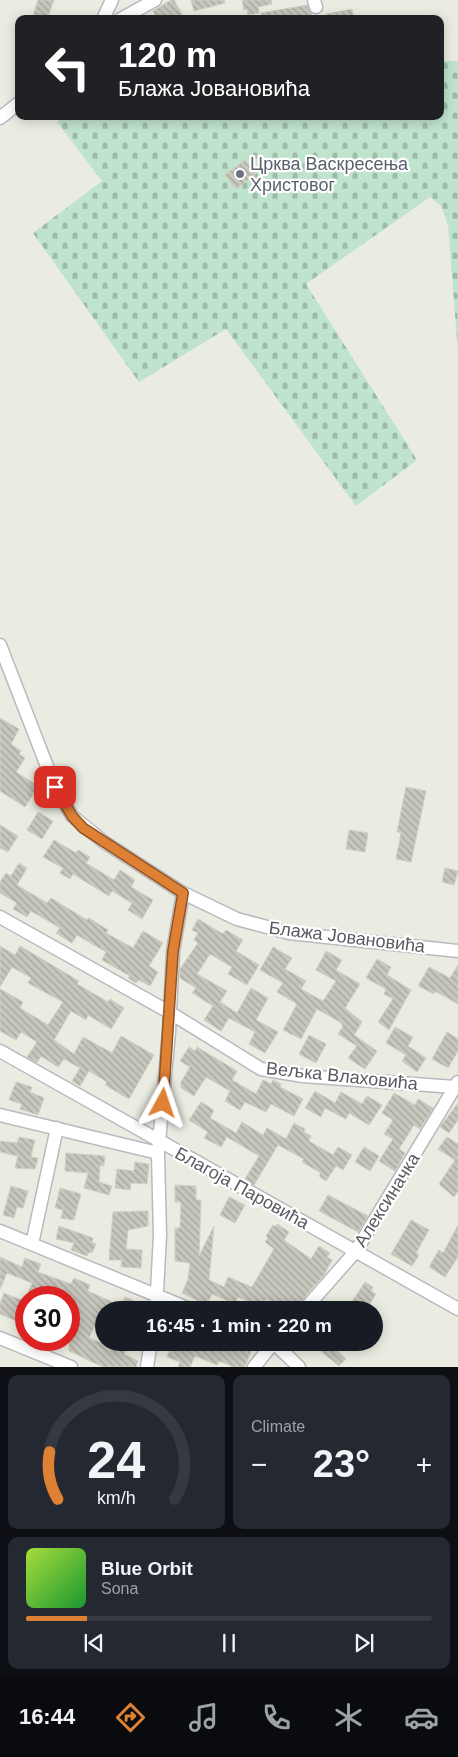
<!DOCTYPE html>
<html lang="en">
<head>
<meta charset="utf-8">
<style>
	body { margin:0; font-family:Helvetica,sans-serif; background:#242831; color:#f1f3f6; height:100vh; display:flex; flex-direction:column; font-size:19px; white-space:nowrap }
	* { box-sizing:border-box; margin:0 }
	p { font-size:16px; color:#9ea1a6 }
	.icon { flex:none; width:28px; height:28px; fill:none; stroke:currentColor; stroke-width:2; stroke-linecap:round; stroke-linejoin:round }
	.map { position:relative; height:1367px; overflow:hidden }
	.panel { display:flex; flex-direction:column; gap:8px; padding:8px; background:#0d0f14; flex:1 }
	.panel>* { flex:none }
	.top-card { position:absolute; left:15px; top:15px; width:429px; height:105px; border-radius:10px; box-shadow:0 2px 12px #0003; background:#202124; color:#fff; overflow:hidden }
	.speed { position:absolute; left:15px; top:1286px; display:flex; gap:10px; font-size:25px; font-weight:700; text-align:center }
	.speed>* { display:grid; place-content:center; width:65px; height:65px; border-radius:50%; background:#171b24; box-shadow:0 2px 12px #0003; line-height:1 }
	.speed .limit { border:8px solid #d22; background:#fff; color:#111 }
	.pin { position:absolute; display:grid; place-items:center; width:42px; height:42px; color:#fff; margin:-21px; border-radius:10px; box-shadow:0 2px 8px #0006 }
	.me { position:absolute; width:55px; margin:-28px; rotate:5deg; stroke-linejoin:round; filter:drop-shadow(0 0 4px #0008) }
	.turn { display:flex; align-items:center; gap:18px; height:105px; padding:0 20px; font-size:22px }
	.turn .icon { width:65px; height:65px; stroke-width:2.5 }
	.turn b { display:block; font-size:35px; line-height:42px }
	.big { font-size:38px; font-weight:700; line-height:1.1 }
	.panel .widget { flex:1; display:flex; flex-direction:column; justify-content:center; gap:8px; min-width:0; padding:0 18px; border-radius:10px; background:#242831 }
	.panel .dial { align-items:center; gap:0 }
	.dial svg { height:130px; overflow:visible; fill:none; stroke:#363941; stroke-width:7; stroke-linecap:round; text-anchor:middle }
	.dial text { fill:#f1f3f6; stroke:none }
	.song { display:flex; align-items:center; gap:15px }
	.cover { width:60px; height:60px; border-radius:8px; background:linear-gradient(135deg,hsl(80 70% 55%),hsl(130 70% 35%)) }
	.played { height:5px; border-radius:2px; background:linear-gradient(90deg,#df8134 15%,#363941 15%) }
	.keys { display:flex; justify-content:space-around; direction:ltr }
	.heat { display:flex; justify-content:space-between; align-items:center; font-size:28px; direction:ltr }
	.panel .tiles { flex:1; display:grid; gap:8px; grid-template-columns:1fr 1fr }
	.widget:last-child { grid-column:span 2 }
	.trip { position:absolute; left:95px; top:1301px; width:288px; height:50px; border-radius:25px; background:#171b24; box-shadow:0 2px 12px #0003; font-weight:700; line-height:50px; text-align:center }
	.dock { display:flex; height:80px; justify-content:space-around; align-items:center; background:#090b0e; color:#9ea1a6 }
	.dock .icon { width:35px; height:35px }
	.dock .active { color:#df8134 }
	.dock b { font-size:22px; color:#f1f3f6 }
	.map>svg:first-child { display:block }
</style>
</head>
<body>
<div class="map">
<svg width="458" height="1367" viewBox="0 0 458 1367">
	<defs>
		<pattern id="cemetery-stones" width="16" height="16" patternUnits="userSpaceOnUse" patternTransform="scale(1.25)"><rect width="16" height="16" fill="#bfe3cc"/><path d="M2 7V4a2 2 0 0 1 4 0v3zM10 15v-3a2 2 0 0 1 4 0v3z" fill="#9ebba9"/></pattern>
		<pattern id="building-back-hatch" width="6" height="6" patternUnits="userSpaceOnUse" patternTransform="scale(1.25)"><rect width="6" height="6" fill="#c7c7be"/><path d="M-1 5l2 2M0 0l6 6M5-1l2 2" fill="none" stroke="#a5a59e"/></pattern>
	</defs>
	<rect width="100%" height="100%" fill="#eaece1"/>
	<path fill="url(#cemetery-stones)" d="M440 61H458V352L448 225 441 206 430 197 306 284 417 460 356 506 226 329 139 382 33 233 102 181 57 122 66 116H440Z"/>
	<path fill="url(#building-back-hatch)" stroke="#cfd0c0" d="M38 0H54L47 19H32Z
		M171 0H174L182 14 174 19H157L153 11Z
		M191 0H224L225 3 194 11Z
		M242 0H271L272 4 258 7 259 13 248 15 247 9 244 10Z
		M307 5 314 19H262L261 13Z
		M352 9 354 19H326V14Z
		M245 160 256 174 236 189 225 175Z
		M0 718 19 729 11 744 21 751 19 754 25 758 16 772 38 786 25 807 0 791Z
		M406 787 426 791 411 862 396 859 401 833 397 832Z
		M38 812 53 821 42 839 27 830Z
		M0 825 18 836 8 852 0 848Z
		M349 830 368 833 365 852 346 849Z
		M54 840 76 853 78 850 90 857 86 863 114 880 120 870 135 880 131 887 153 900 142 919 128 910 132 903 112 891 109 896 73 874 70 879 60 873 63 868 43 857Z
		M19 863 27 868 17 885 47 903 51 898 87 920 89 918 108 930 106 933 133 948 143 931 163 943 149 966 158 972 150 986 139 980 136 983 128 978 130 976 102 960 106 952 77 935 72 943 56 933 60 928 31 911 27 917 13 909 17 903 0 893V882L6 873 11 876Z
		M445 868 458 871 454 885 442 882Z
		M198 919 223 934 226 930 243 940 236 951 259 965 247 985 228 974 232 967 210 954 197 974 227 991 220 1002 237 1013 251 988 268 998 256 1020 278 1032 265 1053 249 1044 255 1032 229 1018 221 1031 204 1020 213 1006 192 993 196 988 180 978V969L198 943 194 940 198 933 192 930Z
		M0 946 15 955 20 946 79 981 77 984 108 1002 110 999 124 1008 111 1029 88 1015 86 1020 71 1011 54 1040 74 1054 83 1037 112 1053 121 1036 154 1055 129 1099 105 1085 107 1082 89 1071 80 1086 72 1081 80 1068 64 1059 58 1067 41 1056 37 1063 27 1057 37 1042 21 1032 16 1040 0 1031V989L23 1002 20 1008 48 1025 63 1002 28 983 31 978 12 967 0 987Z
		M273 947 292 958 285 969 306 981 301 989 323 1001 336 981 316 970 326 951 342 960 336 970 360 984 345 1008 362 1022 354 1035 377 1051 365 1069 348 1058 357 1046 338 1034 343 1026 340 1022 317 1009 301 1039 283 1030 297 1004 277 992 283 983 260 970Z
		M377 959 391 967 387 975 411 990 389 1030 378 1022 393 999 384 994 386 989 366 978Z
		M458 965V1004L435 991 434 994 418 986 429 967 450 978Z
		M395 1027 413 1037 408 1046 426 1058 417 1072 402 1061 406 1055 386 1043Z
		M447 1032 458 1039V1051L448 1068 432 1059Z
		M309 1035 326 1044 316 1063 299 1054Z
		M189 1047 195 1051 197 1047 237 1071 232 1080 256 1094 263 1080 271 1084 273 1080 281 1084 280 1087 303 1099 294 1116 271 1104 266 1112 245 1102 240 1110 225 1101 230 1091 206 1077 194 1096 181 1088V1082L190 1067 180 1061Z
		M16 1082 32 1087 30 1092 44 1098 38 1115 20 1109 22 1104 9 1100Z
		M315 1091 335 1103 341 1092 362 1104 367 1096 382 1105 369 1125 349 1113 346 1119 325 1108 321 1117 305 1108Z
		M394 1093 415 1105 418 1099 433 1108 420 1129 414 1125 399 1149 405 1153 395 1171 379 1161 393 1139 384 1134 393 1120 382 1113Z
		M201 1102 214 1110 210 1118 236 1133 242 1122 263 1135 267 1128 286 1139 294 1123 305 1129 304 1132 311 1136 309 1141 333 1155 338 1147 352 1155 343 1170 336 1166 326 1181 319 1176 321 1173 302 1162 304 1159 278 1145 254 1185 245 1179 259 1156 227 1137 221 1147 204 1138 208 1132 189 1120Z
		M458 1103V1120L449 1133 440 1127Z
		M19 1137 35 1140 31 1157 38 1158 35 1169 15 1168 18 1156 0 1152V1141L17 1143Z
		M447 1137 458 1144V1191L454 1197 439 1184 455 1160 438 1149Z
		M364 1147 379 1156 370 1171 355 1162Z
		M66 1153 105 1156 104 1166 100 1165 99 1182 112 1186 109 1195 84 1188 88 1173 65 1171Z
		M135 1162 149 1164 147 1184 131 1183 130 1190 115 1188 117 1169 134 1171Z
		M175 1185 196 1186V1200H201L199 1256 214 1226 209 1280 224 1287 228 1277 252 1287 274 1249 265 1242 268 1238 266 1236 273 1225 275 1227 277 1224 289 1232 284 1240 311 1259 319 1246 330 1253 327 1257 332 1260 324 1275 307 1294 296 1310H283L266 1299 262 1307 238 1297 235 1304 212 1294 207 1305 182 1293 188 1279 190 1263 175 1261V1228H180L181 1202H175Z
		M11 1186 28 1191 23 1208 17 1207 14 1218 3 1215Z
		M60 1188 81 1194 74 1220 61 1218 63 1210 55 1208Z
		M328 1195 368 1216 358 1232 319 1211Z
		M229 1197 245 1205 235 1223 220 1215Z
		M148 1211V1226L128 1230 126 1249 142 1250 141 1268 121 1267 122 1260H109L113 1212Z
		M411 1220 429 1230 416 1253 419 1255 412 1266 391 1254Z
		M458 1225V1257L445 1277 429 1267 439 1250 443 1253Z
		M59 1226 93 1238 92 1243 96 1244 92 1253 89 1252 87 1256 71 1250 74 1243 56 1239Z
		M0 1257 22 1267 25 1258 41 1264 38 1272 71 1284 74 1278 90 1285 88 1291 121 1306 125 1297 148 1307V1310H104V1322L98 1319 89 1338 99 1342H129L124 1354 138 1361 136 1367H103L69 1351V1298H26L32 1283 7 1273 0 1289Z
		M365 1282 373 1287 371 1291 376 1294 366 1310H352L355 1306 351 1303Z
		M4 1293 26 1302V1325L0 1314V1304Z
		M173 1342H208L231 1350 233 1344 251 1351 245 1367H233L219 1361 217 1365 195 1356 190 1367H178L180 1362 167 1357Z
		M310 1342H328L346 1359 339 1366Z"/>
	<g fill="none" stroke-linecap="round" stroke-linejoin="round">
		<g stroke="#b9b9c0" stroke-width="15">
			<path id="minor" d="M314 0 316 7
				M103 19 112 0
				M121 19 155 0
				M0 118 19 103
				M0 645 55 787 72 816 104 842 183 893 237 919 289 933 458 951
				M0 917 169 1012 261 1069 303 1076 455 1087
				M0 1051 458 1309
				M0 1115 158 1153
				M0 1231 192 1310
				M32 1244 57 1128
				M156 1310 160 1235 158 1153 169 1032 173 951 183 893
				M304 1310 356 1251 458 1082
				M0 1338 71 1367
				M273 1342 299 1367
				M147 1367 151 1342
				M254 1367 274 1342"/>
		</g>
		<use href="#minor" stroke="#fff" stroke-width="12"/>
	</g>
	<g fill="none" stroke-linecap="round" stroke-linejoin="round">
		<g stroke="#915422" stroke-width="12">
			<path id="route" d="M55 787 72 816 83 828 183 893 173 951 163 1103"/>
		</g>
		<use href="#route" stroke="#df8134" stroke-width="9"/>
	</g>
	<circle fill="#6b7280" stroke="#fff" stroke-width="2" cx="240" cy="174" r="5"/>
	<g text-anchor="middle" dominant-baseline="central" stroke-width="4.5" stroke-linejoin="round" paint-order="stroke">
		<g font-size="18" fill="#5b616d" stroke="#fff" text-anchor="start">
			<text x="250" y="164">Црква Васкресења<tspan x="250" dy="21">Христовог</tspan></text>
		</g>
		<g font-size="18" fill="#5a5a62" stroke="#fff">
			<text transform="translate(347 937) rotate(7)">Блажа Јовановића</text>
			<text transform="translate(342 1076) rotate(6)">Вељка Влаховића</text>
			<text transform="translate(242 1188) rotate(29)">Благоја Паровића</text>
			<text transform="translate(387 1200) rotate(-58)">Алексиначка</text>
		</g>
	</g>
</svg>
<div class="speed"><div class="limit">30</div></div>
<div class="pin" style="left:55px;top:787px;background:#d93025"><svg class="icon" aria-label="arrive" viewBox="0 0 24 24"><path d="M6 21V4h12l-3 4 3 4H6"/></svg></div>
<svg class="me" style="left:163px;top:1103px" viewBox="-20 -20 40 40"><path d="M0-17L14 15 0 8-14 15z" fill="#df8134" stroke="#fff" stroke-width="4"/></svg>
<div class="trip">16:45 · 1 min · 220 m</div>
<div class="top-card">
<div class="turn"><svg class="icon" aria-label="left" viewBox="0 0 24 24"><path d="M17 20v-9H6M10 6l-5 5 5 5"/></svg><div><b>120 m</b>Блажа Јовановића</div></div>
</div>
</div>
<section class="panel">
<div class="tiles">
<div class="widget dial"><svg viewBox="0 0 100 80">
<path d="M14 69A42 42 0 1 1 86 69"/>
<path d="M14 69A42 42 0 0 1 9 40" stroke="#df8134"/>
<text x="50" y="56" font-size="32" font-weight="700">24</text>
<text x="50" y="72" font-size="11">km/h</text>
</svg></div>
<div class="widget"><p>Climate</p>
<div class="heat"><a>−</a><b class="big">23°</b><a>+</a></div>
</div>
<div class="widget">
<div class="song"><i class="cover"></i><div><b>Blue Orbit</b><p>Sona</p></div></div>
<div class="played"></div>
<div class="keys"><svg class="icon" aria-label="previous" viewBox="0 0 24 24"><path d="M18 5L8 12l10 7zM5 5v14"/></svg><svg class="icon" aria-label="pause" viewBox="0 0 24 24"><path d="M8 5v14M16 5v14"/></svg><svg class="icon" aria-label="next" viewBox="0 0 24 24"><path d="M6 5l10 7-10 7zM19 5v14"/></svg></div>
</div>
</div>
</section>
<nav class="dock">
<b>16:44</b>
<svg class="icon active" aria-label="directions" viewBox="0 0 24 24"><path d="M12 3l9 9-9 9-9-9zM9 14v-3h6M13 9l2 2-2 2"/></svg>
<svg class="icon" aria-label="music" viewBox="0 0 24 24"><path d="M9 18V5l10-2v13"/><circle cx="6" cy="18" r="3"/><circle cx="16" cy="16" r="3"/></svg>
<svg class="icon" aria-label="phone" viewBox="0 0 24 24"><path d="M5 4h4l2 5-3 2q2 4 5 5l2-3 5 2v4C11 20 4 13 5 4z"/></svg>
<svg class="icon" aria-label="climate" viewBox="0 0 24 24"><path d="M12 3v18M4 7l16 10M4 17L20 7"/></svg>
<svg class="icon" aria-label="car" viewBox="0 0 24 24"><path d="M5 17H2v-5l4-1 3-4h7l3 4 3 1v5h-3M9 17h6M6 11h13"/><circle cx="7" cy="17" r="2"/><circle cx="17" cy="17" r="2"/></svg>
</nav>
</body>
</html>
